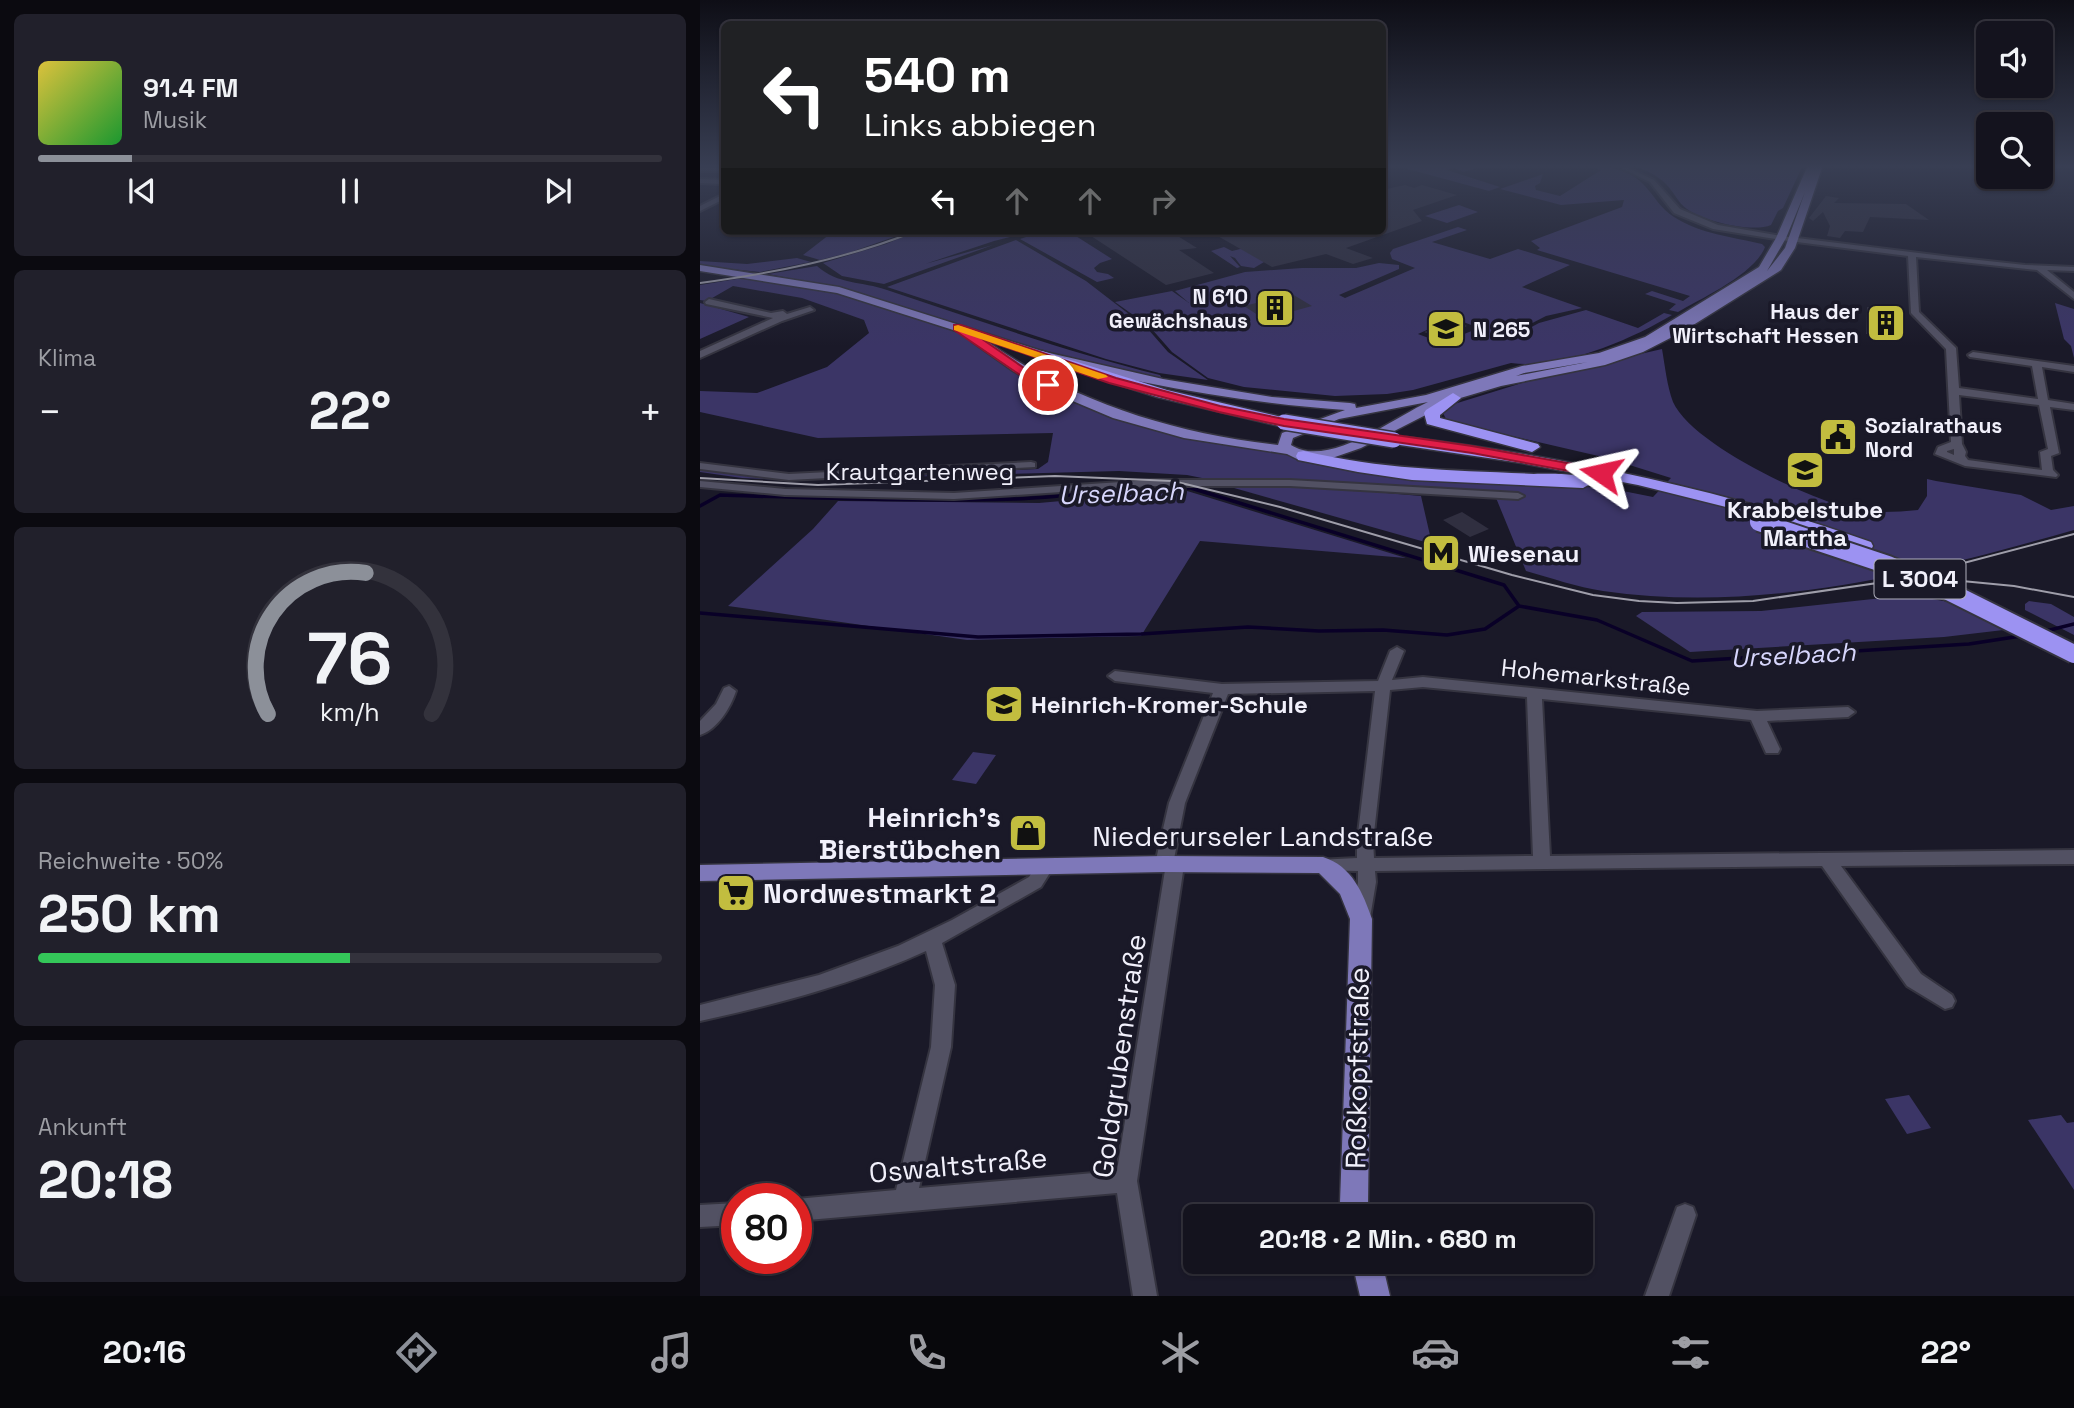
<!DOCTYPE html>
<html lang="de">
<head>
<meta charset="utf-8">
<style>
	body { margin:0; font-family:"Space Grotesk",sans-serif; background:#21202b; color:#f1f3f6; height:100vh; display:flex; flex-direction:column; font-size:26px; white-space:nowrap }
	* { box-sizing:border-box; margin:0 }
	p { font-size:23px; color:#9d9ea4 }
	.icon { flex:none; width:38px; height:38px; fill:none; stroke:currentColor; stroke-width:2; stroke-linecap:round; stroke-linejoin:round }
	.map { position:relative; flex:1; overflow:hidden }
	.sheet { display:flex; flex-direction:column; gap:14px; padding:14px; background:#0b0a10; width:700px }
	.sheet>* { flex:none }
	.guide { position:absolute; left:21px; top:21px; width:665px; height:214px; border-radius:10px; box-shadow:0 2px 5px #0004,0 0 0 2px #33323c; background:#202124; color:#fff; overflow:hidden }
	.fabs { position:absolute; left:1276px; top:21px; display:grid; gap:14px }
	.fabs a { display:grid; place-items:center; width:77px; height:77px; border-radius:10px; background:#14131e; box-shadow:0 2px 5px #0004,0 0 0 2px #33323c; font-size:35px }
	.speed { position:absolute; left:21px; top:1183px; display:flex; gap:14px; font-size:35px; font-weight:700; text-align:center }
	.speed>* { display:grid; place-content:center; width:91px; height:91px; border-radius:50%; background:#14131e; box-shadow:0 2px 5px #0004,0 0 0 2px #33323c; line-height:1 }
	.speed .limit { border:10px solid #d22; background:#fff; color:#111 }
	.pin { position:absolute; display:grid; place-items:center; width:60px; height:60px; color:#fff; margin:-30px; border:4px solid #fff; border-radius:50%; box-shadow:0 2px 7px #0007 }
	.me { position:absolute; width:77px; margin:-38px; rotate:281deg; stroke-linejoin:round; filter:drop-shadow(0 0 5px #0008) }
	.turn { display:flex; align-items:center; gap:24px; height:147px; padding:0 28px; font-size:32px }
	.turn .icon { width:91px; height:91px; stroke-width:2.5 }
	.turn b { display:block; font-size:49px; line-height:60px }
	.lanes { display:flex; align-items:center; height:66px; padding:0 28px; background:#0003; justify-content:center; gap:35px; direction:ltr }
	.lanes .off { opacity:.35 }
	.big { font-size:52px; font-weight:800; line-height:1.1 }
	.sheet .tile { flex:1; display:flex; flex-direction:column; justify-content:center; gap:10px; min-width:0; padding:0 24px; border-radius:10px; background:#21202b }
	.sheet .dial { align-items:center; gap:0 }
	.dial svg { height:182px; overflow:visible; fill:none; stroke:#33323c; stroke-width:7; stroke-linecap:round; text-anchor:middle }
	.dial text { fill:#f1f3f6; stroke:none }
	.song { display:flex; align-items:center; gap:21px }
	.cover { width:84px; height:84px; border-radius:10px; background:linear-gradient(135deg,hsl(50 70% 55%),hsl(130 70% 35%)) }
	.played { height:7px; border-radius:4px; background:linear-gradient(90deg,#8c9099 15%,#33323c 15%) }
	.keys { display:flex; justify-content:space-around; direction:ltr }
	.heat { display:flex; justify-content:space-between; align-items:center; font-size:38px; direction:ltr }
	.charge { height:10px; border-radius:5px; background:linear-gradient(90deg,#34c759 50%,#33323c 0) }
	.trip { position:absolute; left:483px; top:1204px; width:410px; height:70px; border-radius:10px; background:#14131e; box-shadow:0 2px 5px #0004,0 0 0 2px #33323c; font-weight:800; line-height:70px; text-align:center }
	.dock { display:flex; height:112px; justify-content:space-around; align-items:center; background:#08080c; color:#9d9ea4 }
	.dock .icon { width:49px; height:49px }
	.dock .selected { color:#8c9099 }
	.dock b { font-size:32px; color:#f1f3f6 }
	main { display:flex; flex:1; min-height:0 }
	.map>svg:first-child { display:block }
</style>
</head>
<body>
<main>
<section class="sheet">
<div class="tile">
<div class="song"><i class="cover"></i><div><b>91.4 FM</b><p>Musik</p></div></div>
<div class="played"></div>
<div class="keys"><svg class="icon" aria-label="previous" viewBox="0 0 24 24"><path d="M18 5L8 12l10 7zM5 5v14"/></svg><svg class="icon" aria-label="pause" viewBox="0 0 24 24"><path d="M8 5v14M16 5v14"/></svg><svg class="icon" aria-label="next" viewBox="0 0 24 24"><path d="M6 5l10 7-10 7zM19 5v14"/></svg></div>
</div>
<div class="tile"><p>Klima</p>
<div class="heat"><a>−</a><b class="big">22°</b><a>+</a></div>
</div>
<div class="tile dial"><svg viewBox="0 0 100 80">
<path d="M14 69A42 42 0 1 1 86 69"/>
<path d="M14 69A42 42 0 0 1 57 7" stroke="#8c9099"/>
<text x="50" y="56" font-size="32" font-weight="700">76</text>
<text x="50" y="72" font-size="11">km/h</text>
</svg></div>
<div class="tile"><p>Reichweite · 50%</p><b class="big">250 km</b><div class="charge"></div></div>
<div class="tile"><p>Ankunft</p><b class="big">20:18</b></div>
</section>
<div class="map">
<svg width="1374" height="1296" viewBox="0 0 1374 1296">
	<rect width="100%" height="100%" fill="#1a1928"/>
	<path fill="#3b3566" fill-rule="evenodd" d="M693 165H772L769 167 810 165 844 170 812 165 777 168 764 172 754 168 747 170 800 187 789 191Z
		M886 165C907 165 931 170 945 186 955 197 961 209 974 217 1001 234 1032 237 1062 244L1065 247C1055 274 1000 299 978 312L969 310 976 304 945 294 952 291 983 301 990 296 837 250 840 248 831 241 922 207 924 200 861 205 800 189 843 174 840 183 835 186 836 190 860 196 901 170Z
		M933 165H1103L1083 208 1078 211 1071 225C1052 233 1003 221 987 209 978 203 974 192 966 184 957 175 945 170 933 165Z
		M759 205 778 212 747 223 725 216Z
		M758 227 767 230 732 242 790 259 818 249 870 265 822 287 882 308 846 316 815 332 820 333 839 323 886 310 938 328 964 313 972 315C930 340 861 370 811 363L713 390 687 394 635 396 544 387 508 378 472 352 450 327 415 302 472 291 489 303 475 291 545 272 602 268H656L679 263 699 265V269L639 295 645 298 715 268 692 259 690 253 693 249ZM753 318 779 328 742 343 718 334Z
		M134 231 201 233 211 231 151 252 120 260 103 255Z
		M218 231H334L294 241 225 264 293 245 184 284 142 276 123 263 186 244Z
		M344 231H368L412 259 400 263 394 268 397 272 408 274 414 278 397 282 320 239Z
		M582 239 564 262 554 268 541 266 535 258 530 256 540 267 537 268 511 251 524 247 532 251Z
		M316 240 386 281 447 328 468 352 508 380 459 373 406 359 187 287Z
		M97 258 111 262 60 272 0 266V261L47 264Z
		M117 266C138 285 162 281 187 290 278 320 367 352 460 375L464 382 342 355 277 330 145 289 68 274Z
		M55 276 135 292 265 335 324 372 431 422 585 452 664 473 845 483 918 490 953 497 971 478 907 458 747 421 743 413 751 405 845 376 962 349C965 366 967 386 973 402 992 444 1105 497 1149 508 1171 514 1195 512 1218 510L1227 496V479L1236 481 1321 495 1351 510 1374 506V530C1223 573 1061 614 903 591 877 587 851 578 826 571L794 493H734L644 482 512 480 487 475 419 471 86 480 42 478 0 472V469C105 488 230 474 338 469L348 462 353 433 118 438 0 412V391L57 393 127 367 169 333 164 320 102 298 33 286 7 301 0 300V285Z
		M0 303 49 317 0 339Z
		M1355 303 1374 309V358L1371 346 1364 339Z
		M594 485 721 496 732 544 527 486Z
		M484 490 706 558 500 541 441 636 267 640 28 606 113 529 138 501 339 503Z
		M1210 595 1260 604 1312 629 1244 637 990 652 936 616 942 612 1061 611Z
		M1329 601 1351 604 1374 617V635L1325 610V604Z
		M273 752 296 755 276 784 252 780Z
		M1209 1095 1231 1128 1207 1134 1185 1099Z
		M1361 1115 1367 1123 1374 1122V1190L1328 1120Z"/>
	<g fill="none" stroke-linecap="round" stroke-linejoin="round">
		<path stroke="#090027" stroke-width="3.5" d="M0 506 20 495C118 498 216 502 315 499 373 497 432 485 491 488L804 585 819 606
			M0 613 278 637 441 634 548 627 619 631 683 630 747 635 785 629 819 606 897 620 992 661 1269 644 1321 636
			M1346 631 1374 624"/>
	</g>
	<path fill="#302f40" d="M705 185 714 188 722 185 757 195 713 210 722 221 646 248 673 258 653 264 626 254 572 267 509 231H582L589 236 607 231H682V190Z
		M1126 196 1139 198 1134 203 1206 204 1229 220 1170 217 1163 232 1145 231 1140 238 1127 236 1130 226 1123 212 1113 221 1109 218Z
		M402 231H475L476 235 497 248 479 250 514 273 466 285 388 234Z
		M592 294 612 306 564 319 544 306Z
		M1167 307 1195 311 1196 337 1166 334Z
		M752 320 767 326 739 338 724 332Z
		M762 512 789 529 770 537 743 520Z"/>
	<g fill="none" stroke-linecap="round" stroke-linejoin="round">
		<g stroke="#353440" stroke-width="4">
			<path id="minor" d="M915 165H922L954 180 980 209 1018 225 1081 236 1251 257 1325 265 1374 267V271L1347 270 1374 292V299L1337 270 1216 257 1219 312 1256 348 1259 388 1338 399 1332 366 1270 357 1268 355 1273 352 1374 366V372L1342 367 1348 400 1374 404V410L1350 407 1359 453 1351 456 1353 470 1358 475 1356 477 1265 466 1235 454 1238 447 1251 442 1246 349 1211 313 1208 256 1081 240 1013 229 974 213 950 182ZM1259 395 1339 405 1348 449 1340 452 1342 470 1268 460 1265 456 1266 452 1262 444ZM1254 449V455L1247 452V451Z
				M0 167H24V171H0Z
				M0 179 24 180V184L0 183Z
				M24 194V199L0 211V206Z
				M9 299 71 313 83 311 87 314 110 307 114 310 82 321 0 358V351L73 318 6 304 5 302Z
				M331 462 335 463V467L89 480 0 469V463L89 474Z
				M451 480H590L818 493 824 496 818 499 590 486H451L254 499 85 495 0 487V481L85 489 254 493Z
				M697 647 704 651 692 680 723 677 1057 711 1148 707 1155 712 1148 717 1067 721 1080 749 1078 753H1066L1051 720 842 699 850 856 1374 850V864L1141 866 1221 974 1252 995 1255 1001 1252 1007 1245 1009 1207 986 1122 866 675 871 676 882 670 918 667 923 661 925 655 923 652 918 658 882V871L617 870 614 865 617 860 657 858V842L675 691 528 694 485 803 474 859 481 860 484 865 437 1181 457 1296H433L417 1193 96 1221V1199L196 1190 231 1047 235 985 226 951C154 984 77 1004 0 1021V1005L119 975 198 946 252 920 329 877 338 863 344 861 350 863 353 868 341 887 242 943 255 985 251 1047 219 1188 417 1171 465 870 458 869 455 864 469 803 513 693 415 681 408 676 415 671 522 684 678 681 690 651ZM723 687 827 697 833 856 674 858 673 842 690 690Z
				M29 686 36 691C31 707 17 730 0 735V721L16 704 24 688Z
				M37 1203V1225L0 1227V1205Z
				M985 1204 993 1207 996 1215 969 1296H945L977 1207Z"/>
		</g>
		<g stroke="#353440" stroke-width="3">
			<path id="major" d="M1108 165H1123L1095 248 1081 270 982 332 943 352 905 365 801 386 757 399 661 448 635 457 614 461 597 459 587 454 484 438 413 418 349 391 313 371 271 341 269 339 272 336 137 293 0 271V265L139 287 345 352 463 379 572 397 650 403 655 404 656 408 726 395 822 366 899 353 945 337 1059 267 1076 238ZM1105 192 1085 248 1067 271 1086 238ZM285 340C401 378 522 401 645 410L582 433 578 445C471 433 373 402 285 340ZM888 362 816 376 824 373ZM728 402C693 418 628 469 591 445L593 438 639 419Z
				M464 856 623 857C652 866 663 893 672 919L668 1203 671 1216H643L640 1203 650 919 640 894 619 873 464 872 0 881V865Z
				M652 1262H682L690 1296H660Z"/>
		</g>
		<g stroke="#353440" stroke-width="3">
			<path id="highway" d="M342 351 467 390 590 419 592 422 584 427 457 397 337 358 335 355Z
				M753 393 761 398 740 415V418L838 444 840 447 832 452 727 424 724 413 726 410Z
				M706 437C865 457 1019 488 1171 542L1173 546 1171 550H1157L1046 512 938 485 822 463 700 445 698 442Z
				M604 451C684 470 753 470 834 474 850 474 881 472 892 483L883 488 712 480 658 472 598 460 596 456 598 452Z"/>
		</g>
		<use href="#minor" fill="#525163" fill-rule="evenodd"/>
		<use href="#major" fill="#7e78b9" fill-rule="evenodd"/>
		<use href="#highway" fill="#9c92f2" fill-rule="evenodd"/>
		<path stroke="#9f9eaa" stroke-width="2" d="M0 283C74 273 146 259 216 231
			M0 478 118 485 355 476 473 481 580 507 812 575 893 595 939 601 977 603 1053 601 1205 579
			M1237 570 1374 534
			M1262 581 1314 586 1374 597
			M1194 586 1219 585"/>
		<g stroke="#353440" stroke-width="18" stroke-linecap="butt">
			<path id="highway-bridge-far1" d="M584 422 694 440"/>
		</g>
		<g stroke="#353440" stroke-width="22" stroke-linecap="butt">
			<path id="highway-bridge" d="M1059 522 1188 565 1242 588 1374 654"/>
		</g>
		<use href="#highway-bridge-far1" stroke="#9c92f2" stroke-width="15"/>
		<use href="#highway-bridge" stroke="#9c92f2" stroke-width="18"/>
	</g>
	<linearGradient id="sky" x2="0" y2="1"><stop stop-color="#0e0e16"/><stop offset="0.48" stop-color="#383e53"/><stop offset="1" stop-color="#383e53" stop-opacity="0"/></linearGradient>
	<rect width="1374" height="346" fill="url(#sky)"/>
	<path fill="#e11d48" stroke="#92132f" stroke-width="2" d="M254 325H261L416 378 520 406 584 419 772 446 901 469 907 473 901 477 772 453 584 426 519 412 409 383 282 339 327 370 352 382V387L348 388 320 375 254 330Z"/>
	<path fill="#f59e0b" d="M258 325 406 375 408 377 398 379 254 330V326Z"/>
	<defs>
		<g id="building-square" transform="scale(2.0125)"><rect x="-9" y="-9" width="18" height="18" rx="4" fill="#c2bd3f" stroke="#1a1928"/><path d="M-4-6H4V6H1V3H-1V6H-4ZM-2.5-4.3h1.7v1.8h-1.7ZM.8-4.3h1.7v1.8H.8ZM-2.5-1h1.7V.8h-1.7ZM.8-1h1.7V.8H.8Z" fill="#111"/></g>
		<g id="university-square" transform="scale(2.0125)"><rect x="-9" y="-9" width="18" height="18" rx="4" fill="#c2bd3f" stroke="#1a1928"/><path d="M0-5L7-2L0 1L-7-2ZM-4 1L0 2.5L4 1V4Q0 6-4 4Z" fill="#111"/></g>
		<g id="civic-square" transform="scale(2.0125)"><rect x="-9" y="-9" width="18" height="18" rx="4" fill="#c2bd3f" stroke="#1a1928"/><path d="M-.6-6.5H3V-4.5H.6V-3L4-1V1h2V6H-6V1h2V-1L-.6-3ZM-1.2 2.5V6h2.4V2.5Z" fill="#111"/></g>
		<g id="school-square" transform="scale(2.0125)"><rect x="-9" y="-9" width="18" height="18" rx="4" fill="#c2bd3f" stroke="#1a1928"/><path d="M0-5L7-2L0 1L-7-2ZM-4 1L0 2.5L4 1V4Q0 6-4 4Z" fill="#111"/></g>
		<g id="metro-square" transform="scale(2.0125)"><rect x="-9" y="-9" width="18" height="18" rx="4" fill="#c2bd3f" stroke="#1a1928"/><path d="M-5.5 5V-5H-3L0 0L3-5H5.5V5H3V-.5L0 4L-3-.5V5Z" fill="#111"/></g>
		<g id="shop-square" transform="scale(2.0125)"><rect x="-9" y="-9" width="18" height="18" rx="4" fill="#c2bd3f" stroke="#1a1928"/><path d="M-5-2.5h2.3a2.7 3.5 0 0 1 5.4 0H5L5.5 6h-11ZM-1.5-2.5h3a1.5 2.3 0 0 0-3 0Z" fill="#111"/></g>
		<g id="supermarket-square" transform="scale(2.0125)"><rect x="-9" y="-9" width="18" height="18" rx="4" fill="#c2bd3f" stroke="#1a1928"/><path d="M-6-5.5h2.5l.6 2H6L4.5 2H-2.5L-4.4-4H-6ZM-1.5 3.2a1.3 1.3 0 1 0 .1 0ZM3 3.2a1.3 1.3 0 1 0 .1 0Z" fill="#111"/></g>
	</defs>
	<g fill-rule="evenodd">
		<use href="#building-square" x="575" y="308"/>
		<use href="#building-square" x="1186" y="323"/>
		<use href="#university-square" x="746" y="329"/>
		<use href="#civic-square" x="1138" y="437"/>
		<use href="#school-square" x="1105" y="470"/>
		<use href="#metro-square" x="741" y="553"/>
		<use href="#school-square" x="304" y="704"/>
		<use href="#shop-square" x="328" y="833"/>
		<use href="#supermarket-square" x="36" y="893"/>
	</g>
	<g text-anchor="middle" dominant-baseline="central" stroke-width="7" stroke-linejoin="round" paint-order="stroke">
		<g font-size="21" font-weight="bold" fill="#f1f0fb" stroke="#1a1928" text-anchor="end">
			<text x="548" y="296">N 610<tspan x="548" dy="24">Gewächshaus</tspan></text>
			<text x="1159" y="311">Haus der<tspan x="1159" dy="24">Wirtschaft Hessen</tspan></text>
			<text x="773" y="329" text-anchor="start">N 265</text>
			<text x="1165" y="425" text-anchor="start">Sozialrathaus<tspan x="1165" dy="24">Nord</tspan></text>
		</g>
		<rect fill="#1a1928" stroke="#b0b0bc" stroke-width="2" x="1174.5" y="559.5" width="91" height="39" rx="5"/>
		<g font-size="23" font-weight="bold" fill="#f1f0fb">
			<text x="1220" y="579">L 3004</text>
		</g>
		<g font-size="24" fill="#f1f0fb" stroke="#1a1928">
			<text x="220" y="471">Krautgartenweg</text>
			<text transform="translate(896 677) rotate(6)">Hohemarkstraße</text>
		</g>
		<g font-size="24" font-weight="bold" fill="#f1f0fb" stroke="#1a1928" text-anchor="start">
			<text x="1105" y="509" text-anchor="middle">Krabbelstube<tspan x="1105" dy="28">Martha</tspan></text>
			<text x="768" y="553">Wiesenau</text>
			<text x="331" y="704">Heinrich-Kromer-Schule</text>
		</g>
		<g font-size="26" font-style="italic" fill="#d7d6fc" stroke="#1a1928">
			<text transform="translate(421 493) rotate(-2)">Urselbach</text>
			<text transform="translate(1093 655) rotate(-3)">Urselbach</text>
		</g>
		<g font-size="28" font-weight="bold" fill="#f1f0fb" stroke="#1a1928" text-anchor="end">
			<text x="301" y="817">Heinrich's<tspan x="301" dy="32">Bierstübchen</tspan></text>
			<text x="63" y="893" text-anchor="start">Nordwestmarkt 2</text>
		</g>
		<g font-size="28" fill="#f1f0fb" stroke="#1a1928">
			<text x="563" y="836">Niederurseler Landstraße</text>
			<text transform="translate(419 1056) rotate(-82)">Goldgrubenstraße</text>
			<text transform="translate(657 1068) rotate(-89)">Roßkopfstraße</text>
			<text transform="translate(258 1165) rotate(-5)">Oswaltstraße</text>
		</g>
	</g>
</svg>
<div class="fabs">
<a><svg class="icon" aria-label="sound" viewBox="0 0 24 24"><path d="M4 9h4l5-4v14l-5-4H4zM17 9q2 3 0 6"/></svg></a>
<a><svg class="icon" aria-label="search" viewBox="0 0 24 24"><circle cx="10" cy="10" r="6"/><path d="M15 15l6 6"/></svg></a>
</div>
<div class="speed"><div class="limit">80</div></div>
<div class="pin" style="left:348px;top:385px;background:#d93025"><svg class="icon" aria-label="arrive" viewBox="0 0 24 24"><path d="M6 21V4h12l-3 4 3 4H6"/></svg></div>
<svg class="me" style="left:901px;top:473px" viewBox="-20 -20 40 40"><path d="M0-17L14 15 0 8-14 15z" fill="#e11d48" stroke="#fff" stroke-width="4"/></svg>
<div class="trip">20:18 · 2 Min. · 680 m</div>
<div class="guide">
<div class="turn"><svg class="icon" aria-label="left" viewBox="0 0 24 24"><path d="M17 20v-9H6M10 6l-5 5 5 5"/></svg><div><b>540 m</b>Links abbiegen</div></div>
<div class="lanes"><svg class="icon" aria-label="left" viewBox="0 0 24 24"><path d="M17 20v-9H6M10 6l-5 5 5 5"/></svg><svg class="icon off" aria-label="ahead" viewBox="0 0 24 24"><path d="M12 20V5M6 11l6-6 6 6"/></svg><svg class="icon off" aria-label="ahead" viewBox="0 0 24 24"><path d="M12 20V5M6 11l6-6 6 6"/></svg><svg class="icon off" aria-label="right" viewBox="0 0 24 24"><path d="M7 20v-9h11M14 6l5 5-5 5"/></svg></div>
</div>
</div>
</main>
<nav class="dock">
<b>20:16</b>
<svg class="icon selected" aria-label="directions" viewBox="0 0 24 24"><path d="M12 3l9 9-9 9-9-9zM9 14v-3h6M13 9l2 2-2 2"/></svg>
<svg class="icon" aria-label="music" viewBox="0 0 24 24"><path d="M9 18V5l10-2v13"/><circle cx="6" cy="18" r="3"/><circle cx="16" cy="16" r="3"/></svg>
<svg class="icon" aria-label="phone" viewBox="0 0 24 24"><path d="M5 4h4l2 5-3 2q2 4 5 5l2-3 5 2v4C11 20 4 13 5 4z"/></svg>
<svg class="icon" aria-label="climate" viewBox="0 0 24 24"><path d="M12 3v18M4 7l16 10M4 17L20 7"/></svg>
<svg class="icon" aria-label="car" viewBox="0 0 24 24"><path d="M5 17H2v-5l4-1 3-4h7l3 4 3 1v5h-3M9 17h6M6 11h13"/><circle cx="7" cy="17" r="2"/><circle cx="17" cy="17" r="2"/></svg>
<svg class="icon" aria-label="filters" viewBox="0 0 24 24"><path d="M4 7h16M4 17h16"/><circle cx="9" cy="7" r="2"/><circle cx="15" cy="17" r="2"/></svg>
<b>22°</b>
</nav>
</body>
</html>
